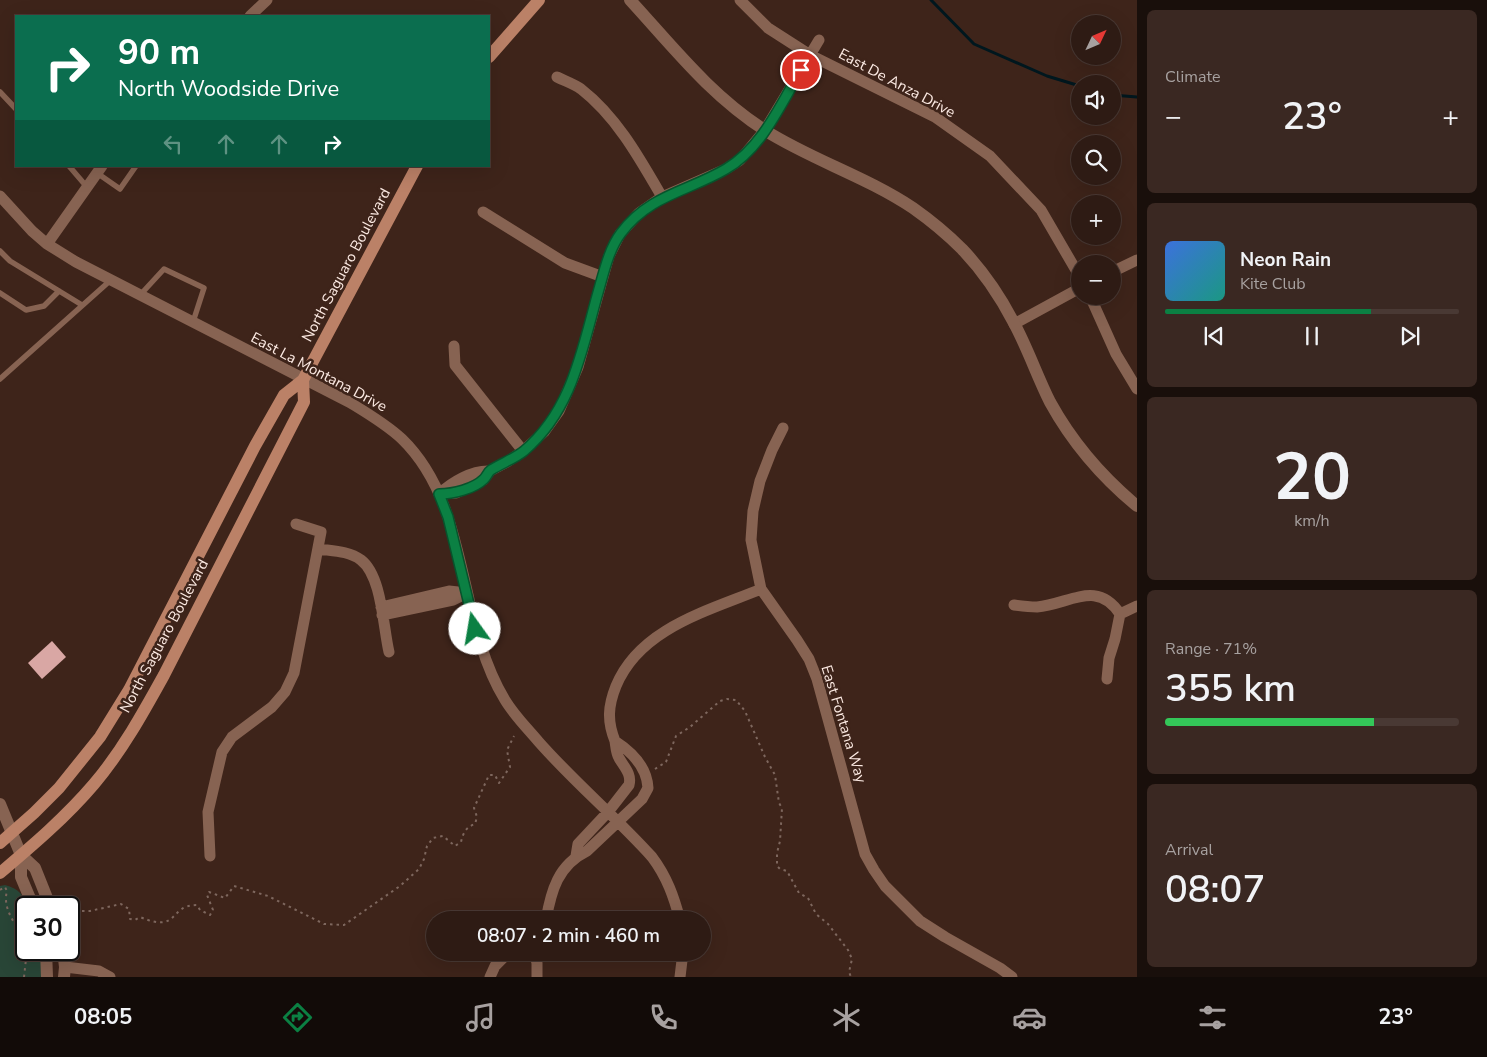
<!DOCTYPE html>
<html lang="en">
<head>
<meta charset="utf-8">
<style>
	body { margin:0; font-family:"Nunito Sans",sans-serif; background:#3a2822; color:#f1f3f6; height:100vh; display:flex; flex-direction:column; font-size:19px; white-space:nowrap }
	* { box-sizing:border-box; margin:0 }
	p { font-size:16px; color:#a7a1a0 }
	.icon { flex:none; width:28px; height:28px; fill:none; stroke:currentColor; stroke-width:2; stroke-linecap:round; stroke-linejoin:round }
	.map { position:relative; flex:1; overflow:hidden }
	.sheet { display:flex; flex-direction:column; gap:10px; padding:10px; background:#190f0b; width:350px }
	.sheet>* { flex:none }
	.top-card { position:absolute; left:15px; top:15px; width:475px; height:152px; border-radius:0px; box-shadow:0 5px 20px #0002,0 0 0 1px #493934; background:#0b6e4f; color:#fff; overflow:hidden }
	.needle { width:32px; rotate:46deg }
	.fabs { position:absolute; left:1071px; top:15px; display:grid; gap:10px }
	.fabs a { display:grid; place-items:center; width:50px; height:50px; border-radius:50%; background:#2e1b14; box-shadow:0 5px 20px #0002,0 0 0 1px #493934; font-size:25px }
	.speed { position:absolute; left:15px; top:896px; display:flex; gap:10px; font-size:25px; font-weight:700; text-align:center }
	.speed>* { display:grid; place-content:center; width:65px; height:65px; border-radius:50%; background:#2e1b14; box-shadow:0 5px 20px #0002,0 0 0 1px #493934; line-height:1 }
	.speed .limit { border:2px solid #111; border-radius:8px; background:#fff; color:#111 }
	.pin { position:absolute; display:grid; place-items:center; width:42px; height:42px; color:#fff; margin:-21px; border:2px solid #fff; border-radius:50%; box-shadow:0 1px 5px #0007 }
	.me { position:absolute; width:55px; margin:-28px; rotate:347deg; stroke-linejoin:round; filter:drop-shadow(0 0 4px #0008) }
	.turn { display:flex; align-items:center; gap:18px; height:105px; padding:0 20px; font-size:22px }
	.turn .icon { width:65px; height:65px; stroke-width:2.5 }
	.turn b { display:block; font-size:35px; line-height:42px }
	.lanes { display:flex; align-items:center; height:48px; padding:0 20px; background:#0003; justify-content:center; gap:25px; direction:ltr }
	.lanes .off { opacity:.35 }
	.big { font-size:38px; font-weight:600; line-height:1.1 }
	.sheet .card { flex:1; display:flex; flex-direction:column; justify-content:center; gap:8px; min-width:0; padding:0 18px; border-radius:8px; background:#3a2822 }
	.sheet .dial { align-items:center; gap:0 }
	.dial b { font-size:65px; line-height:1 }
	.song { display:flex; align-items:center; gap:15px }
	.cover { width:60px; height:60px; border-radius:8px; background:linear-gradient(135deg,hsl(220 70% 55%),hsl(170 70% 35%)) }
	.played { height:5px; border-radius:2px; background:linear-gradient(90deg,#0b8043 70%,#493934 70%) }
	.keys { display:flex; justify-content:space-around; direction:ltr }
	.heat { display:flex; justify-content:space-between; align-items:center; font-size:28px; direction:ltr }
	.charge { height:8px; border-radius:4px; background:linear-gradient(90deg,#34c759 71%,#493934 0) }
	.trip { position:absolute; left:426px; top:911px; width:285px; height:50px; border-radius:25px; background:#2e1b14; box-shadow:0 5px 20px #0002,0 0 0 1px #493934; font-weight:600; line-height:50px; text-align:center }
	.tab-bar { display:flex; height:80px; justify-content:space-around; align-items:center; background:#120b08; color:#a7a1a0 }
	.tab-bar .icon { width:35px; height:35px }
	.tab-bar .selected { color:#0b8043 }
	.tab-bar b { font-size:22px; color:#f1f3f6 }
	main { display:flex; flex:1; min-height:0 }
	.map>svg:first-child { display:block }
</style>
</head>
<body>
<main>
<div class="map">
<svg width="1137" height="977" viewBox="0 0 1137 977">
	<rect width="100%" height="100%" fill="#3e241a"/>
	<path fill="#294637" d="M5 885C19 889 23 894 28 907L26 908V950H40L42 977H0V886Z"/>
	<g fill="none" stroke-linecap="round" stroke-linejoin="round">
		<path stroke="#00171e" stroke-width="3" d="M931 0 974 44 1047 76 1080 86
			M1112 95 1137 97"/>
	</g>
	<path fill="#d9a7a4" d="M52 641 66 657 42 679 28 663Z"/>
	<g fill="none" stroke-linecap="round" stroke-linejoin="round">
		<path stroke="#7e675e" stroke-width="2" stroke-dasharray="2.5 4" stroke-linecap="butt" d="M655 769 666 762 676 736 690 727 720 701 727 699 736 700 745 711 765 757 775 775 779 803 782 808 780 841 777 853V866L780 869 787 871 799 893 808 898 816 914 828 924 848 950 852 959 849 972 851 977
			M0 890 5 887 7 891C2 909 16 925 25 940L26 945
			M69 911H90L121 904 129 909 130 919 135 920 140 917C180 934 168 905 197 905L200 910 210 915 213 910 207 895 209 892 225 898 234 886 268 896 324 924 344 925 400 886 419 869 424 859 427 846 433 838 443 836 455 846 461 842C463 833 466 827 475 824L477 817 474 808 489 775H495L499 783 510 767 507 750 514 736
			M24 977 27 950"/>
		<path stroke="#876352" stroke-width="5.5" d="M0 92 16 109
			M69 166 87 187
			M97 173 120 189 136 166
			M0 251 10 261 82 305
			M0 293 26 310 44 306 59 291
			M141 294 164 269 204 288 193 322
			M0 379 112 279"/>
		<path stroke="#876352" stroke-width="11" d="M740 0 768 28 810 55 935 117 990 156 1041 210 1080 277
			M250 16 267 0
			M557 77C565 81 574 84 581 89 617 117 640 159 662 197
			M0 196 32 231 47 244 76 262 349 402C367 413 386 424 402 439 471 506 456 620 505 700 514 715 527 728 538 741 574 782 616 817 652 857 667 877 674 897 680 920
			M483 212 565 263 603 277
			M47 244 102 166
			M1112 272 1137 260
			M1090 296 1116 354 1137 389
			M1014 324 1080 288
			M454 346 455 365 523 451
			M783 428 772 450 760 481 753 511 751 540 761 589 797 640 809 659 817 679 865 854 874 870 885 886 920 921 945 937 1000 968 1012 977
			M439 494 456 493 483 480 490 471 507 462 523 451 544 432 559 411 578 367 603 277 609 256 620 234 639 213 662 197 726 169 740 160 765 130 819 40
			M439 494C452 482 472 470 490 471
			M319 549C333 551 349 551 361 560 382 576 383 627 389 652
			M1014 605C1021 606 1030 607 1037 607 1070 604 1097 579 1120 614L1115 639 1109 658 1107 679
			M381 607 449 591 467 593
			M1120 614 1137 606
			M382 615 453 600 467 593
			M615 741C607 721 608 706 616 686 640 628 708 611 761 589
			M210 856 208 812 222 752 232 737 272 707 285 692 294 673 321 532 296 524
			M546 920C551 891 558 865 587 851L642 799 648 788C647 767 632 752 615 741 616 747 616 753 619 758 624 767 632 774 629 785L608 812 578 844 576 856
			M534 952 537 963V977
			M65 967 99 971 110 977
			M490 977 495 966 509 952
			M680 977 683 952"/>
		<path stroke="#876352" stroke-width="12" d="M630 0C674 48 710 95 766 131 812 160 867 177 913 208 930 220 947 234 962 249 983 271 1000 296 1014 323 1028 349 1037 376 1050 402 1072 442 1102 477 1137 506
			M0 804 21 855 35 868 51 908
			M21 855V877L34 908
			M46 950 47 977
			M63 950 65 967 64 977"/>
		<path stroke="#bb8167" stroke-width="12" d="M489 57 539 0
			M0 843 34 813 59 788 100 737 129 690 255 446 284 395 303 380 417 166
			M0 873C33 845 66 817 94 784 122 751 143 713 164 675L304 402 303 380"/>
	</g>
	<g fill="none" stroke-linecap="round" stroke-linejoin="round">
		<g stroke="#07532c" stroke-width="12">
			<path id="route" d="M475 629 448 517 439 494C453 494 474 489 484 479 487 476 488 472 491 470 502 463 514 459 524 451 571 411 581 354 597 296 603 276 608 250 621 233 649 195 689 191 726 169 762 148 781 104 801 70"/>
		</g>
		<use href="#route" stroke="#0b8043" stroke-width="9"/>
	</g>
	<g text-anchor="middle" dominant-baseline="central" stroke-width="5" stroke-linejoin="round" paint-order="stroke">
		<g font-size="15" fill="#fceae3" stroke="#3e241a">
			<text transform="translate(897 83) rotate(28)">East De Anza Drive</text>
			<text transform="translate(346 265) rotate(-62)">North Saguaro Boulevard</text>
			<text transform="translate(319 372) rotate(28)">East La Montana Drive</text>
			<text transform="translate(164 636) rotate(-62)">North Saguaro Boulevard</text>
			<text transform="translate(844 724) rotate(73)">East Fontana Way</text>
		</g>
	</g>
</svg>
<div class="fabs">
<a><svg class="needle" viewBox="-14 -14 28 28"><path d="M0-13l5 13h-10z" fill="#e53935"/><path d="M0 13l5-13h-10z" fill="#a7a1a0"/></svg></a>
<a><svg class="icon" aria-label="sound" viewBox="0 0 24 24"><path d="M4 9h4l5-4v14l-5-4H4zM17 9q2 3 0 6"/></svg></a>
<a><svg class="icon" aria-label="search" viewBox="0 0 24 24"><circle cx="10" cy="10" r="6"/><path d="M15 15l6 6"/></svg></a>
<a>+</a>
<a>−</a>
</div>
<div class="speed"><div class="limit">30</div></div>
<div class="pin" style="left:801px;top:70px;background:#d93025"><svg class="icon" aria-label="arrive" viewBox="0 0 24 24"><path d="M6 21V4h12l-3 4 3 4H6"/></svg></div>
<svg class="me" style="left:475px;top:629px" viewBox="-20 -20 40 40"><circle r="19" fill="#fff"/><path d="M0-13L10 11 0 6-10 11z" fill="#0b8043"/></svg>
<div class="trip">08:07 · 2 min · 460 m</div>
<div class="top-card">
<div class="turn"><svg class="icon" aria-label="right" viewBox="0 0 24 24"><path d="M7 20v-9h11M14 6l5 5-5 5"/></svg><div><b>90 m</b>North Woodside Drive</div></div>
<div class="lanes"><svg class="icon off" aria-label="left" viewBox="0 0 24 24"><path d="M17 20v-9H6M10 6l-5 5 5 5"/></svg><svg class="icon off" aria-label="ahead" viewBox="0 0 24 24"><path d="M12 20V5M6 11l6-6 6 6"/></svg><svg class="icon off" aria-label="ahead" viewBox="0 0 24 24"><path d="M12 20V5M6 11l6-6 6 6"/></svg><svg class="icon" aria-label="right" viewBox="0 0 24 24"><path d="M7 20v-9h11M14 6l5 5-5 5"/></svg></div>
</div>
</div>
<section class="sheet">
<div class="card"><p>Climate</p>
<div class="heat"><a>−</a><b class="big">23°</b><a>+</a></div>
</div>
<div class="card">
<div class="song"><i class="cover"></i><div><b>Neon Rain</b><p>Kite Club</p></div></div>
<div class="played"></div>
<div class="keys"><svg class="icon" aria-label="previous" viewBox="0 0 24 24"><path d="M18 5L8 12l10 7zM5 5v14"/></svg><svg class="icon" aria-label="pause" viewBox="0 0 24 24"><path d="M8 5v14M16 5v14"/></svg><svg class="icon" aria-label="next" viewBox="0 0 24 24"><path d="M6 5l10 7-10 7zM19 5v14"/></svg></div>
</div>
<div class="card dial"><b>20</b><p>km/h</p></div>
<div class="card"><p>Range · 71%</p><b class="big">355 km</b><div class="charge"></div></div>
<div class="card"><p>Arrival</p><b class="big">08:07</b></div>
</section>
</main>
<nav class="tab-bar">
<b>08:05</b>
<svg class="icon selected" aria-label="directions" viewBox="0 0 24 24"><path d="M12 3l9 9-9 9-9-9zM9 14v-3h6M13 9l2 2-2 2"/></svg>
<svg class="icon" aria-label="music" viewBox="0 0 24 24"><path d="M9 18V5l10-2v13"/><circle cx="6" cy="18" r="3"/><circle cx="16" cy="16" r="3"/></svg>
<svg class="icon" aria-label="phone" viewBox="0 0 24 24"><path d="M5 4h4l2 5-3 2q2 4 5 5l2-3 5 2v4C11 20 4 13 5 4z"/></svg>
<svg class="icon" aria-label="climate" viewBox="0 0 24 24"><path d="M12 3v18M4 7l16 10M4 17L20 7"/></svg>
<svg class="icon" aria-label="car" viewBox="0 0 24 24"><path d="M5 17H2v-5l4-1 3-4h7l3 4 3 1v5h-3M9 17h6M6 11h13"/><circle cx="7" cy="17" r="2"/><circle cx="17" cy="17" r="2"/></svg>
<svg class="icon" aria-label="filters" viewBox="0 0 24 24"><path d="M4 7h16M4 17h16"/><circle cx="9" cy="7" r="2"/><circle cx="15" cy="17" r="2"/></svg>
<b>23°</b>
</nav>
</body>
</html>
